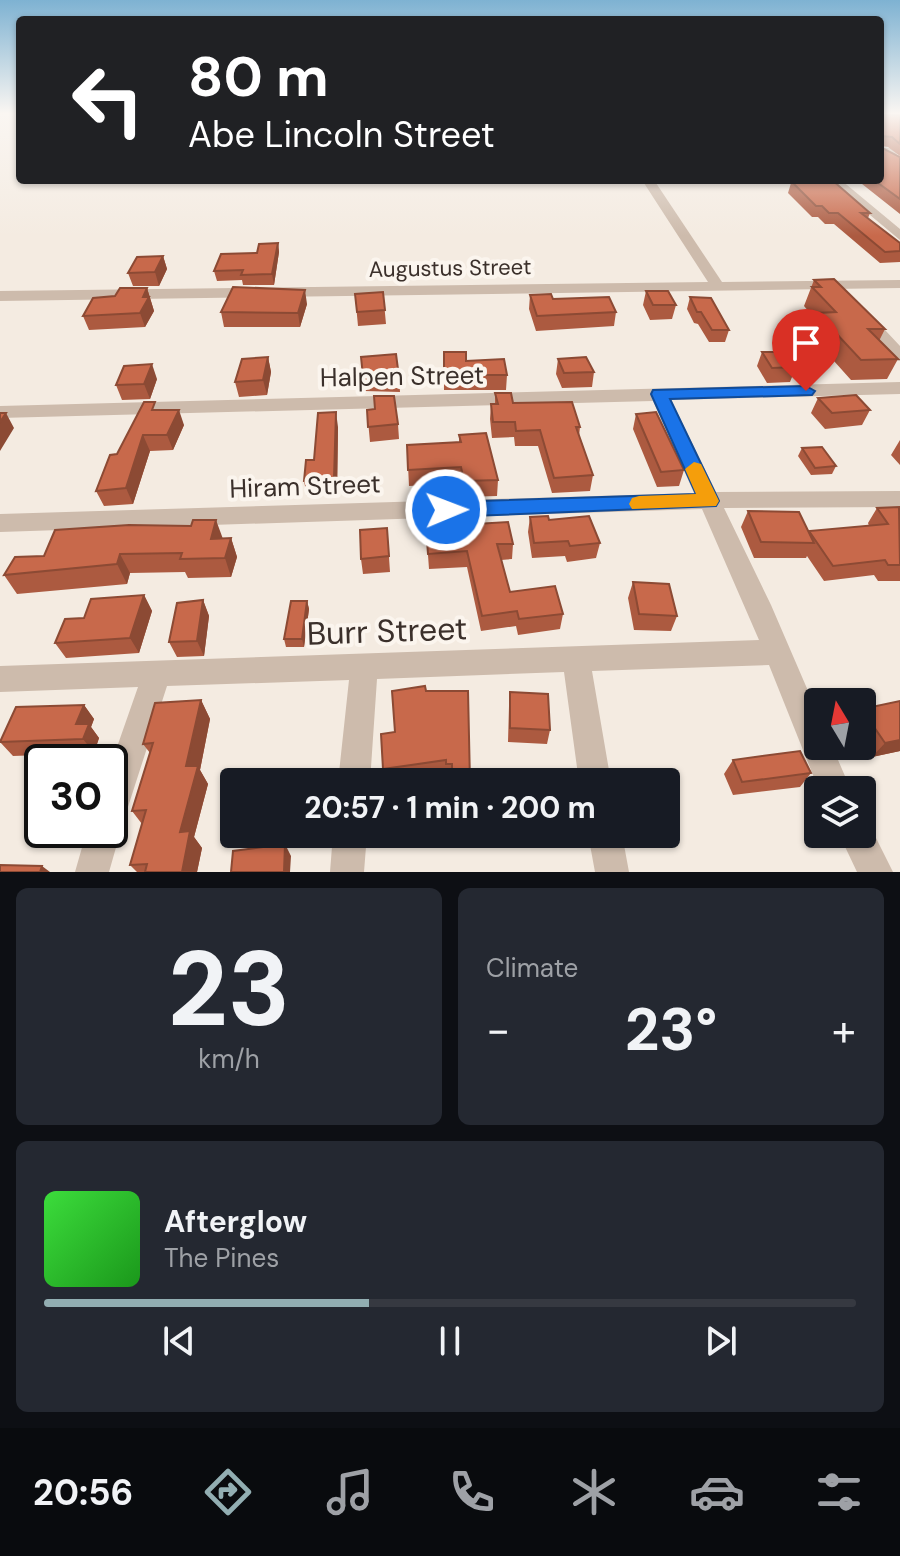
<!DOCTYPE html>
<html lang="en">
<head>
<meta charset="utf-8">
<style>
	body { margin:0; font-family:"DM Sans",sans-serif; background:#242831; color:#f1f3f6; height:100vh; display:flex; flex-direction:column; font-size:30px; white-space:nowrap }
	* { box-sizing:border-box; margin:0 }
	p { font-size:26px; color:#9ea1a6 }
	.icon { flex:none; width:44px; height:44px; fill:none; stroke:currentColor; stroke-width:2; stroke-linecap:round; stroke-linejoin:round }
	.map { position:relative; height:872px; overflow:hidden }
	.panel { display:flex; flex-direction:column; gap:16px; padding:16px; background:#0d0f14; flex:1 }
	.panel>* { flex:none }
	.hud { position:absolute; left:16px; top:16px; width:868px; height:168px; border-radius:8px; box-shadow:0 2px 6px #0004; background:#202124; color:#fff; overflow:hidden }
	.needle { width:52px; rotate:350deg }
	.tools { position:absolute; left:804px; top:688px; display:grid; gap:16px }
	.tools a { display:grid; place-items:center; width:72px; height:72px; border-radius:8px; background:#171b24; box-shadow:0 2px 6px #0004; font-size:40px }
	.speed { position:absolute; left:24px; top:744px; display:flex; gap:16px; font-size:40px; font-weight:700; text-align:center }
	.speed>* { display:grid; place-content:center; width:104px; height:104px; border-radius:50%; background:#171b24; box-shadow:0 2px 6px #0004; line-height:1 }
	.speed .limit { border:4px solid #111; border-radius:12px; background:#fff; color:#111 }
	.pin { position:absolute; display:grid; place-items:center; width:68px; height:68px; color:#fff; margin:-82px -34px; border-radius:50% 50% 50% 0; rotate:-45deg; box-shadow:0 0 8px #0007 }
	.pin .icon { rotate:45deg }
	.me { position:absolute; width:88px; margin:-44px; rotate:89deg; stroke-linejoin:round; filter:drop-shadow(0 0 6px #0008) }
	.turn { display:flex; align-items:center; gap:28px; height:168px; padding:0 40px; font-size:36px }
	.turn .icon { width:104px; height:104px; stroke-width:2.5 }
	.turn b { display:block; font-size:56px; line-height:68px }
	.big { font-size:60px; font-weight:700; line-height:1.1 }
	.panel .widget { flex:1; display:flex; flex-direction:column; justify-content:center; gap:12px; min-width:0; padding:0 28px; border-radius:12px; background:#242831 }
	.panel .dial { align-items:center; gap:0 }
	.dial b { font-size:104px; line-height:1 }
	.song { display:flex; align-items:center; gap:24px }
	.cover { width:96px; height:96px; border-radius:12px; background:linear-gradient(135deg,hsl(120 70% 55%),hsl(120 70% 35%)) }
	.played { height:8px; border-radius:4px; background:linear-gradient(90deg,#92aeb2 40%,#363941 40%) }
	.keys { display:flex; justify-content:space-around; direction:ltr }
	.heat { display:flex; justify-content:space-between; align-items:center; font-size:44px; direction:ltr }
	.panel .tiles { flex:1; display:grid; gap:16px; grid-template-columns:1fr 1fr }
	.widget:last-child { grid-column:span 2 }
	.trip { position:absolute; left:220px; top:768px; width:460px; height:80px; border-radius:8px; background:#171b24; box-shadow:0 2px 6px #0004; font-weight:700; line-height:80px; text-align:center }
	.tabs { display:flex; height:128px; justify-content:space-around; align-items:center; background:#090b0e; color:#9ea1a6 }
	.tabs .icon { width:56px; height:56px }
	.tabs .on { color:#92aeb2 }
	.tabs b { font-size:36px; color:#f1f3f6 }
	.map>svg:first-child { display:block }
</style>
</head>
<body>
<div class="map">
<svg width="900" height="872" viewBox="0 0 900 872">
	<rect width="100%" height="100%" fill="#f4ebe1"/>
	<g fill="none" stroke-linecap="round" stroke-linejoin="round">
		<path fill="#cdbbac" fill-rule="evenodd" d="M880 148H900V154H880Z
			M642 180H654L722 282 900 280V288L0 301V291L708 282Z
			M828 180H841L900 229V240Z
			M865 313 871 315 900 346V361L894 360 859 321V315Z
			M900 382V394L671 400 716 492 900 491V507L724 508 771 605 818 714V746H832L851 790H819L769 665 592 671 611 782H579L564 672 377 679 370 782H338L349 680 167 686 126 813 119 826 121 830 109 872H75L87 830H110V767L138 687 0 692V666L759 640 702 509 0 532V514L694 493 653 401 0 418V406Z
			M862 820 868 822 893 872H857L839 834H862Z
			M333 834H367L364 872H330Z
			M588 834H622L629 872H595Z"/>
	</g>
	<path fill="#ac5a40" d="M880 114 900 115V156L888 147 882 146V148L900 157V214L857 180H880Z
		M670 180H715V181L673 182Z
		M787 180H832L870 213 868 218 900 243V262L880 263 834 224H825L818 217H812L788 193 791 183Z
		M278 243 279 252 274 285H243L242 280 217 281 214 271 257 253Z
		M163 256 167 269 159 286H133L128 273Z
		M814 280 885 329 879 341 898 359 887 379 851 380 825 351 802 352 787 334 794 314 810 313 804 306Z
		M147 288 154 311 145 327 89 330 83 316 115 296Z
		M646 291 676 305 672 319 650 320 643 305Z
		M383 292 386 324 358 326 355 294Z
		M530 295 616 312 614 326 536 331 529 309Z
		M690 297 729 330 725 342H709L698 324 694 323 687 309Z
		M307 304 300 327H224L221 312Z
		M444 352 507 375 506 390H444Z
		M762 352 796 367 790 382 767 383 757 366Z
		M268 357 271 372 267 395 239 397 235 382Z
		M361 357 399 377 400 392 365 391Z
		M558 359 594 372 592 387 562 388 556 374Z
		M157 379 150 399 122 400 116 385Z
		M495 393 513 403 580 427 579 436 593 475 590 491 552 493 538 446H515L514 437 492 438 490 419 491 404H495Z
		M818 398 870 410 862 425 825 429 811 413Z
		M375 409 398 424 399 439 370 442 367 410Z
		M158 410 184 425 173 450 150 451 133 504 104 506 96 491 117 454Z
		M636 414 684 470 679 486 657 487 633 429Z
		M338 427 337 494 307 496 304 481 314 460Z
		M459 435 498 480 497 496 464 497 461 483 409 486 407 445 459 442Z
		M900 440V465L891 455Z
		M802 448 836 466 832 474 811 475 798 456Z
		M877 508 900 509V581H878L874 575 824 581 807 556 806 558H754L741 527 748 511 808 531 869 526 868 523Z
		M530 517 549 520 600 543 596 558 567 562 565 556 532 558 528 532Z
		M426 527 513 544 512 559 501 560 510 592 563 614 560 629 518 635 516 626 481 631 467 567 429 569Z
		M387 528 390 572 363 574 361 559Z
		M222 538H231L237 557 231 577 188 578 185 572 130 573 127 584 17 594 4 575 44 556Z
		M633 582 677 616 671 631 634 630 628 598Z
		M144 595 152 611 139 653 66 658 55 643Z
		M203 600 209 616 204 656 177 657 169 642Z
		M307 601 309 609 304 647H286L284 639Z
		M426 691H468L452 778H446V774L385 782 383 769 395 732Z
		M510 692 550 730 547 744 508 742 509 706Z
		M201 700 210 719 200 770 208 784 194 837 202 848 197 872H137L130 865 142 824 132 811 150 753 143 744Z
		M84 705 94 719 91 727 99 738 94 753 13 756 0 742Z
		M862 709 900 751 872 757 862 743Z
		M733 760 811 773 800 787 733 795 724 774Z"/>
	<path fill="#8c4a34" d="M278 243 279 252 274 285 272 274Z
		M163 256 167 269 159 286 155 272Z
		M147 288 154 311 145 327 140 313 143 297Z
		M305 290 307 304 300 327 298 313Z
		M268 357 271 372 267 395 263 380Z
		M152 364 157 379 150 399 144 384Z
		M179 410 184 425 173 450 167 435Z
		M336 412 338 427 337 494 334 478Z
		M6 413 14 428 0 451V422Z
		M143 435 150 451 133 504 126 488Z
		M216 520 223 539H211Z
		M231 538 237 557 231 577 225 558Z
		M120 554 130 573 127 584 117 564Z
		M144 595 152 611 139 653 130 638Z
		M203 600 209 616 204 656 197 641Z
		M307 601 309 609 304 647 302 639Z
		M201 700 210 719 200 770 208 784 194 837 202 848 197 872H182L180 832 186 766Z
		M84 705 94 719 91 727 99 738 94 753 83 739 76 724Z
		M874 727 862 741V735L867 729Z
		M900 740V751L872 757 885 743Z
		M285 844 291 856 290 872H284Z
		M42 866 50 872H40Z"/>
	<path fill="#c8694b" stroke="#8c4a34" stroke-width="2" d="M880 114 900 115V144L892 137 882 136V148L900 157V199L874 180H880Z
		M804 180H832L870 213H861L900 243V251L885 252 838 213H829L822 206H816L792 182H806Z
		M278 243 272 274 241 275 243 270 214 271 221 254 257 253 259 244Z
		M163 256 155 272 128 273 137 257Z
		M834 279 885 329H868L898 359 861 360 834 331 810 332 794 314 836 312 812 287H821L814 280Z
		M233 287 305 290 298 313 221 312Z
		M120 288H147L143 297H149L140 313 83 316 93 298 115 296Z
		M646 291H668L676 305H653Z
		M383 292 385 310 357 312 355 294Z
		M551 294 553 299 609 297 616 312 537 316 530 295Z
		M690 297 711 298 729 330H712L701 312H697Z
		M444 352H466V361L504 359 507 375H444Z
		M762 352H785L796 367 772 368Z
		M396 354 399 377 363 376 361 357Z
		M268 357 263 380 235 382 242 359Z
		M586 357 594 372 564 373 558 359Z
		M152 364 144 384 116 385 124 366Z
		M495 393H511L513 403 572 402 580 427H576L593 475 554 478 540 430 516 431 515 422H493L491 404H498Z
		M856 395 870 410 832 413 818 398Z
		M374 396H394L398 424 368 427 367 410 375 409Z
		M144 402H155L152 410H179L167 435H143L126 488 96 491 110 455 117 454Z
		M336 412 334 478 304 481 306 460H314L318 413Z
		M656 412 684 470 661 472 636 414Z
		M0 413H6L0 422Z
		M486 433 498 480 464 481 461 467 408 470 407 445 461 442 459 435Z
		M822 447 836 466 815 468 802 448Z
		M899 507 900 565H888L885 560 833 566 809 531 888 524 877 508Z
		M748 511 799 512 814 543 761 542Z
		M548 516 549 520 589 516 600 543 570 546 568 541 534 543 530 517Z
		M193 520H216L211 539 231 538 225 558 180 559 182 553 120 554 117 564 4 575 15 557 44 556 55 530 129 525 191 526Z
		M508 522 513 544H497L510 592 555 586 563 614 519 619 517 611 482 616 467 551 428 554 426 527Z
		M387 528 389 556 361 559 360 530Z
		M633 582 669 584 677 616 639 614Z
		M144 595 130 638 55 643 65 619 84 618 91 599Z
		M203 600 197 641 169 642 177 603Z
		M291 601H307L302 639H284Z
		M425 686 426 691H468L470 782H452V764H446V760L383 769 381 734 395 732 392 691Z
		M510 692 548 694 550 730 510 728Z
		M201 700 186 766H198L180 832 190 831 182 872H145L147 864 130 865 146 810 132 811 153 743 143 744 155 703Z
		M900 701V740L885 743 874 727 867 729 862 722V709Z
		M84 705 76 724H89L83 739 0 742 16 707Z
		M800 751 811 773 742 782 733 760Z
		M285 844 284 872H231L233 851Z
		M0 865 42 866 40 872H0Z"/>
	<linearGradient id="sky" x2="0" y2="1"><stop stop-color="#7eb2d2"/><stop offset="0.48" stop-color="#faf6f2"/><stop offset="1" stop-color="#faf6f2" stop-opacity="0"/></linearGradient>
	<rect width="900" height="236" fill="url(#sky)"/>
	<path fill="#1a73e8" stroke="#114b97" stroke-width="2" d="M806 386 815 391 812 395 670 399 719 501 716 506 446 517 438 515 435 510 438 504 446 502 696 494 651 394 653 390Z"/>
	<path fill="#f59e0b" d="M694 462 701 464 719 501 716 506 632 509 629 504 632 498 639 496 696 494 685 469Z"/>
	<g text-anchor="middle" dominant-baseline="central" stroke-width="8" stroke-linejoin="round" paint-order="stroke">
		<g font-size="22" fill="#3b302b" stroke="#fbf5ee">
			<text transform="translate(450 268) rotate(-1)">Augustus Street</text>
		</g>
		<g font-size="26" fill="#3b302b" stroke="#fbf5ee">
			<text transform="translate(402 376) rotate(-1)">Halpen Street</text>
			<text transform="translate(305 486) rotate(-2)">Hiram Street</text>
		</g>
		<g font-size="32" fill="#3b302b" stroke="#fbf5ee">
			<text transform="translate(387 631) rotate(-2)">Burr Street</text>
		</g>
	</g>
</svg>
<div class="tools">
<a><svg class="needle" viewBox="-14 -14 28 28"><path d="M0-13l5 13h-10z" fill="#e53935"/><path d="M0 13l5-13h-10z" fill="#9ea1a6"/></svg></a>
<a><svg class="icon" aria-label="layers" viewBox="0 0 24 24"><path d="M12 4l9 5-9 5-9-5zM3 14l9 5 9-5"/></svg></a>
</div>
<div class="speed"><div class="limit">30</div></div>
<div class="pin" style="left:806px;top:391px;background:#d93025"><svg class="icon" aria-label="arrive" viewBox="0 0 24 24"><path d="M6 21V4h12l-3 4 3 4H6"/></svg></div>
<svg class="me" style="left:446px;top:510px" viewBox="-20 -20 40 40"><circle r="17" fill="#1a73e8" stroke="#fff" stroke-width="3"/><path d="M0-11L8 9 0 5-8 9z" fill="#fff"/></svg>
<div class="trip">20:57 · 1 min · 200 m</div>
<div class="hud">
<div class="turn"><svg class="icon" aria-label="left" viewBox="0 0 24 24"><path d="M17 20v-9H6M10 6l-5 5 5 5"/></svg><div><b>80 m</b>Abe Lincoln Street</div></div>
</div>
</div>
<section class="panel">
<div class="tiles">
<div class="widget dial"><b>23</b><p>km/h</p></div>
<div class="widget"><p>Climate</p>
<div class="heat"><a>−</a><b class="big">23°</b><a>+</a></div>
</div>
<div class="widget">
<div class="song"><i class="cover"></i><div><b>Afterglow</b><p>The Pines</p></div></div>
<div class="played"></div>
<div class="keys"><svg class="icon" aria-label="previous" viewBox="0 0 24 24"><path d="M18 5L8 12l10 7zM5 5v14"/></svg><svg class="icon" aria-label="pause" viewBox="0 0 24 24"><path d="M8 5v14M16 5v14"/></svg><svg class="icon" aria-label="next" viewBox="0 0 24 24"><path d="M6 5l10 7-10 7zM19 5v14"/></svg></div>
</div>
</div>
</section>
<nav class="tabs">
<b>20:56</b>
<svg class="icon on" aria-label="directions" viewBox="0 0 24 24"><path d="M12 3l9 9-9 9-9-9zM9 14v-3h6M13 9l2 2-2 2"/></svg>
<svg class="icon" aria-label="music" viewBox="0 0 24 24"><path d="M9 18V5l10-2v13"/><circle cx="6" cy="18" r="3"/><circle cx="16" cy="16" r="3"/></svg>
<svg class="icon" aria-label="phone" viewBox="0 0 24 24"><path d="M5 4h4l2 5-3 2q2 4 5 5l2-3 5 2v4C11 20 4 13 5 4z"/></svg>
<svg class="icon" aria-label="climate" viewBox="0 0 24 24"><path d="M12 3v18M4 7l16 10M4 17L20 7"/></svg>
<svg class="icon" aria-label="car" viewBox="0 0 24 24"><path d="M5 17H2v-5l4-1 3-4h7l3 4 3 1v5h-3M9 17h6M6 11h13"/><circle cx="7" cy="17" r="2"/><circle cx="17" cy="17" r="2"/></svg>
<svg class="icon" aria-label="filters" viewBox="0 0 24 24"><path d="M4 7h16M4 17h16"/><circle cx="9" cy="7" r="2"/><circle cx="15" cy="17" r="2"/></svg>
</nav>
</body>
</html>
